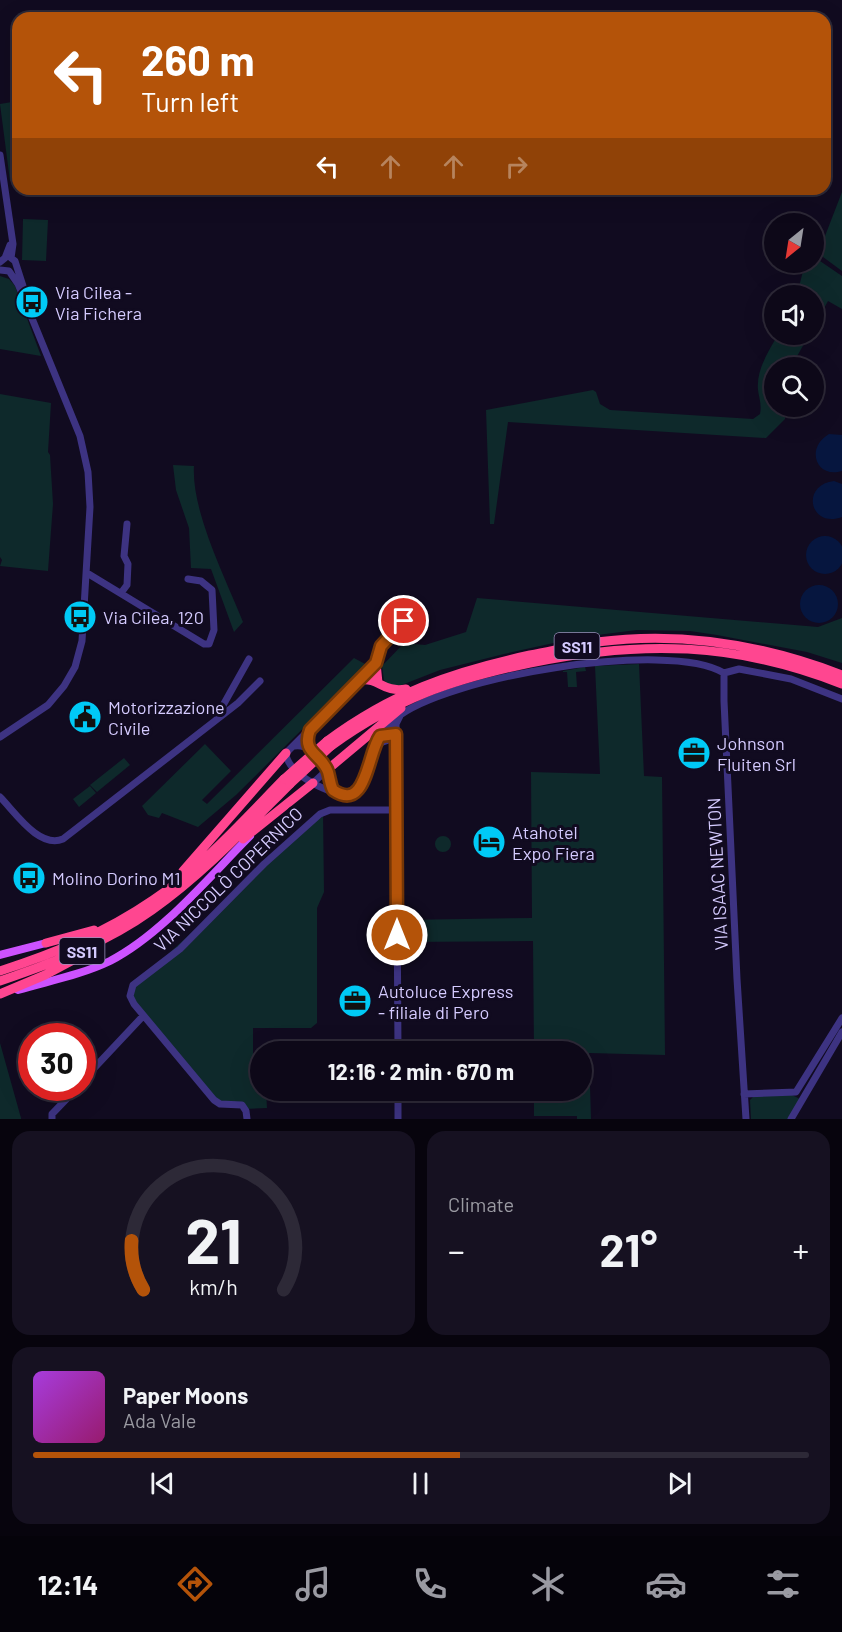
<!DOCTYPE html>
<html lang="en">
<head>
<meta charset="utf-8">
<style>
	body { margin:0; font-family:Barlow,sans-serif; background:#161121; color:#f1f3f6; height:100vh; display:flex; flex-direction:column; font-size:22px; white-space:nowrap }
	* { box-sizing:border-box; margin:0 }
	p { font-size:20px; color:#9a9aa2 }
	.icon { flex:none; width:33px; height:33px; fill:none; stroke:currentColor; stroke-width:2; stroke-linecap:round; stroke-linejoin:round }
	.map { position:relative; height:1119px; overflow:hidden }
	.sheet { display:flex; flex-direction:column; gap:12px; padding:12px; background:#07040d; flex:1 }
	.sheet>* { flex:none }
	.top-card { position:absolute; left:12px; top:12px; width:819px; height:183px; border-radius:18px; box-shadow:0 6px 24px #0002,0 0 0 2px #2d2937; background:#b45309; color:#fff; overflow:hidden }
	.needle { width:39px; rotate:210deg }
	.tools { position:absolute; left:764px; top:213px; display:grid; gap:12px }
	.tools a { display:grid; place-items:center; width:60px; height:60px; border-radius:50%; background:#0d0818; box-shadow:0 6px 24px #0002,0 0 0 2px #2d2937; font-size:30px }
	.speed { position:absolute; left:18px; top:1023px; display:flex; gap:12px; font-size:30px; font-weight:700; text-align:center }
	.speed>* { display:grid; place-content:center; width:78px; height:78px; border-radius:50%; background:#0d0818; box-shadow:0 6px 24px #0002,0 0 0 2px #2d2937; line-height:1 }
	.speed .limit { border:9px solid #d22; background:#fff; color:#111 }
	.pin { position:absolute; display:grid; place-items:center; width:51px; height:51px; color:#fff; margin:-26px; border:3px solid #fff; border-radius:50%; box-shadow:0 2px 6px #0007 }
	.me { position:absolute; width:66px; margin:-33px; rotate:0deg; stroke-linejoin:round; filter:drop-shadow(0 0 4px #0008) }
	.turn { display:flex; align-items:center; gap:21px; height:126px; padding:0 30px; font-size:27px }
	.turn .icon { width:78px; height:78px; stroke-width:2.5 }
	.turn b { display:block; font-size:42px; line-height:51px }
	.lanes { display:flex; align-items:center; height:57px; padding:0 30px; background:#0003; justify-content:center; gap:30px; direction:ltr }
	.lanes .off { opacity:.35 }
	.big { font-size:45px; font-weight:700; line-height:1.1 }
	.sheet .card { flex:1; display:flex; flex-direction:column; justify-content:center; gap:9px; min-width:0; padding:0 21px; border-radius:18px; background:#161121 }
	.sheet .dial { align-items:center; gap:0 }
	.dial svg { height:156px; overflow:visible; fill:none; stroke:#2d2937; stroke-width:7; stroke-linecap:round; text-anchor:middle }
	.dial text { fill:#f1f3f6; stroke:none }
	.song { display:flex; align-items:center; gap:18px }
	.cover { width:72px; height:72px; border-radius:9px; background:linear-gradient(135deg,hsl(280 70% 55%),hsl(320 70% 35%)) }
	.played { height:6px; border-radius:3px; background:linear-gradient(90deg,#b45309 55%,#2d2937 55%) }
	.keys { display:flex; justify-content:space-around; direction:ltr }
	.heat { display:flex; justify-content:space-between; align-items:center; font-size:33px; direction:ltr }
	.sheet .tiles { flex:1; display:grid; gap:12px; grid-template-columns:1fr 1fr }
	.card:last-child { grid-column:span 2 }
	.trip { position:absolute; left:250px; top:1041px; width:342px; height:60px; border-radius:30px; background:#0d0818; box-shadow:0 6px 24px #0002,0 0 0 2px #2d2937; font-weight:700; line-height:60px; text-align:center }
	.dock { display:flex; height:96px; justify-content:space-around; align-items:center; background:#05030a; color:#9a9aa2 }
	.dock .icon { width:42px; height:42px }
	.dock .selected { color:#b45309 }
	.dock b { font-size:27px; color:#f1f3f6 }
	.map>svg:first-child { display:block }
</style>
</head>
<body>
<div class="map">
<svg width="842" height="1119" viewBox="0 0 842 1119">
	<rect width="100%" height="100%" fill="#110b20"/>
	<path fill="#0e292b" d="M18 101V180L10 181 0 104Z
		M842 192V271L823 257 820 249Z
		M23 219 48 220 46 261 22 260Z
		M813 253H815L820 261 842 276V309L828 301 813 328V296L797 295 805 263 813 262Z
		M0 276 9 279 15 286 41 356 0 349Z
		M778 335H809L791 367 774 368V406L785 407V419L766 438 508 422 494 524H490L486 410 593 390 596 392 600 404 610 410 753 419 760 414C762 405 759 398 758 390 756 370 769 350 778 335Z
		M0 394 51 403 48 452 50 455 53 504 48 571 0 566 2 560 0 557Z
		M173 465 194 466C191 511 226 579 243 622L234 632 211 569 191 568 189 528 176 490Z
		M477 598 818 627 842 618V663L807 652 717 635 690 631 637 630 581 637 504 654 440 670 399 686 388 684 384 680 382 666 404 643 425 645 466 632Z
		M354 658 367 665 236 795 198 827 162 813 159 818 148 815 142 806 205 744 231 771 202 800 207 804Z
		M639 664 644 776 662 777 665 1055 589 1053 591 1119H577V1116H534V1091L582 1090V1052L534 1051 533 941 402 942V920L532 918 531 772 600 774 595 666Z
		M585 667 586 671 576 672 577 687H568L567 672H563V671Z
		M124 758 130 765 97 792 90 785Z
		M90 786 96 793 79 807 73 799Z
		M323 812 324 892 317 908V1023L311 1028H253V1078L261 1079V1090L266 1091 267 1108 245 1109 220 1104 134 1004 131 988Z
		M435 844a8 8 0 1 1 16 0a8 8 0 1 1-16 0Z
		M0 1043 21 1118V1119H0Z
		M792 1095 800 1099 788 1119H751L750 1100 754 1096Z"/>
	<path fill="#06163f" d="M829 434 842 435V471C816 479 805 448 829 434Z
		M834 481 842 484V517C810 529 800 485 834 481Z
		M806 555a19 19 0 1 1 38 0a19 19 0 1 1-38 0Z
		M800 604a19 19 0 1 1 38 0a19 19 0 1 1-38 0Z"/>
	<g fill="none" stroke-linecap="round" stroke-linejoin="round">
		<path stroke="#3d3382" stroke-width="7" d="M0 155 13 244 11 258 15 261 23 286
			M0 262 5 258 10 245
			M0 270 9 271 18 284 80 436 88 472 90 507 82 641 75 667 64 686 48 705 0 737
			M87 573 204 644H209L214 630 212 590 201 581 188 579
			M121 593 127 585 128 564 124 556 127 524
			M404 621 381 646 376 663 286 753C286 775 338 800 355 793 370 782 368 759 375 743 379 735 388 725 395 719 443 677 668 639 724 673V701L737 979 746 1119
			M724 673 739 669 791 679 842 699
			M217 716 249 659
			M294 746C310 743 318 759 327 770L313 783
			M375 747 380 743 397 737
			M327 770 329 782 333 790
			M0 797C15 812 39 849 63 839L238 703 260 681
			M398 1052 396 724 400 716
			M82 1081 143 1016
			M398 1090V1119
			M744 1094 796 1092 842 1018
			M52 1119V1114L77 1088
			M247 1119 246 1111 242 1105 220 1104 214 1100 134 1004 130 996 133 985 180 949 264 864 320 814 330 810H397
			M791 1119 842 1032"/>
		<path stroke="#cc52ff" stroke-width="8" d="M0 955 46 943
			M18 990C48 981 81 975 110 961 162 934 208 878 250 836"/>
		<path stroke="#ff4690" stroke-width="9" d="M376 663 378 683
			M360 680C380 677 382 693 406 689
			M327 741C392 693 451 672 530 655 552 651 574 645 597 642 680 631 764 645 842 675
			M331 746C398 698 450 680 530 663 641 640 736 642 842 684
			M327 770 401 708
			M243 839 313 783
			M183 871 286 753
			M46 943 94 930
			M0 971C55 953 105 933 153 900 202 867 243 821 284 779
			M0 981C53 963 106 943 152 910 203 874 246 828 290 784
			M0 994 45 975 75 959"/>
		<path stroke="#ff4690" stroke-width="9" d="M284 779 327 741
			M290 784 331 746"/>
	</g>
	<g fill="none" stroke-linecap="round" stroke-linejoin="round">
		<g stroke="#753606" stroke-width="15">
			<path id="route" d="M397 935 396 734 380 736C367 754 367 813 333 790 330 784 330 779 328 772 322 754 301 753 310 730L376 663 381 646 404 621"/>
		</g>
		<use href="#route" stroke="#b45309" stroke-width="10"/>
	</g>
	<defs>
		<g id="bus-disc" transform="scale(1.725)"><circle r="9.5" fill="#00caf6" stroke="#110b20"/><path d="M-5-6H5V4H4V6H2V4H-2V6H-4V4H-5ZM-3.5-4V0h7V-4ZM-3.5 1.2v1.5H-2V1.2ZM2 1.2v1.5H3.5V1.2Z" fill="#111"/></g>
		<g id="civic-disc" transform="scale(1.725)"><circle r="9.5" fill="#00caf6" stroke="#110b20"/><path d="M-.6-6.5H3V-4.5H.6V-3L4-1V1h2V6H-6V1h2V-1L-.6-3ZM-1.2 2.5V6h2.4V2.5Z" fill="#111"/></g>
		<g id="office-disc" transform="scale(1.725)"><circle r="9.5" fill="#00caf6" stroke="#110b20"/><path d="M-6-3h4V-5.5h4V-3h4V5H-6ZM-1-4.5V-3h2v-1.5ZM-6 0V1H6V0Z" fill="#111"/></g>
		<g id="hotel-disc" transform="scale(1.725)"><circle r="9.5" fill="#00caf6" stroke="#110b20"/><path d="M-6-4.5h1.5V1H6V5H4.5V3h-9V5H-6ZM-4 0a1.8 1.8 0 1 1 3.6 0ZM.5 0V-2.5h3Q6-2.5 6 0Z" fill="#111"/></g>
	</defs>
	<g fill-rule="evenodd">
		<use href="#bus-disc" x="32" y="302"/>
		<use href="#bus-disc" x="80" y="617"/>
		<use href="#civic-disc" x="85" y="717"/>
		<use href="#office-disc" x="694" y="753"/>
		<use href="#hotel-disc" x="489" y="842"/>
		<use href="#bus-disc" x="29" y="878"/>
		<use href="#office-disc" x="355" y="1001"/>
	</g>
	<g text-anchor="middle" dominant-baseline="central" stroke-width="6" stroke-linejoin="round" paint-order="stroke">
		<g fill="#110b20" stroke="#9a91bc" stroke-width="1.5">
			<rect x="554.5" y="633" width="45" height="26" rx="4.5"/>
			<rect x="59.5" y="938" width="45" height="26" rx="4.5"/>
		</g>
		<g font-size="16" font-weight="bold" fill="#d5cbff">
			<text x="577" y="646">SS11</text>
			<text x="82" y="951">SS11</text>
		</g>
		<g font-size="18" fill="#d5cbff" stroke="#110b20" text-anchor="start">
			<text x="55" y="292">Via Cilea -<tspan x="55" dy="21">Via Fichera</tspan></text>
			<text x="103" y="617">Via Cilea, 120</text>
			<text x="108" y="707">Motorizzazione<tspan x="108" dy="21">Civile</tspan></text>
			<text x="717" y="743">Johnson<tspan x="717" dy="21">Fluiten Srl</tspan></text>
			<text x="512" y="832">Atahotel<tspan x="512" dy="21">Expo Fiera</tspan></text>
			<text x="52" y="878">Molino Dorino M1</text>
			<text x="378" y="991">Autoluce Express<tspan x="378" dy="21">- filiale di Pero</tspan></text>
		</g>
		<g font-size="18" fill="#d5cbff" stroke="#110b20">
			<text transform="translate(717 874) rotate(-93)">VIA ISAAC NEWTON</text>
			<text transform="translate(228 879) rotate(-44)">VIA NICCOLÒ COPERNICO</text>
		</g>
	</g>
</svg>
<div class="tools">
<a><svg class="needle" viewBox="-14 -14 28 28"><path d="M0-13l5 13h-10z" fill="#e53935"/><path d="M0 13l5-13h-10z" fill="#9a9aa2"/></svg></a>
<a><svg class="icon" aria-label="sound" viewBox="0 0 24 24"><path d="M4 9h4l5-4v14l-5-4H4zM17 9q2 3 0 6"/></svg></a>
<a><svg class="icon" aria-label="search" viewBox="0 0 24 24"><circle cx="10" cy="10" r="6"/><path d="M15 15l6 6"/></svg></a>
</div>
<div class="speed"><div class="limit">30</div></div>
<div class="pin" style="left:404px;top:621px;background:#d93025"><svg class="icon" aria-label="arrive" viewBox="0 0 24 24"><path d="M6 21V4h12l-3 4 3 4H6"/></svg></div>
<svg class="me" style="left:397px;top:935px" viewBox="-20 -20 40 40"><circle r="17" fill="#b45309" stroke="#fff" stroke-width="3"/><path d="M0-11L8 9 0 5-8 9z" fill="#fff"/></svg>
<div class="trip">12:16 · 2 min · 670 m</div>
<div class="top-card">
<div class="turn"><svg class="icon" aria-label="left" viewBox="0 0 24 24"><path d="M17 20v-9H6M10 6l-5 5 5 5"/></svg><div><b>260 m</b>Turn left</div></div>
<div class="lanes"><svg class="icon" aria-label="left" viewBox="0 0 24 24"><path d="M17 20v-9H6M10 6l-5 5 5 5"/></svg><svg class="icon off" aria-label="ahead" viewBox="0 0 24 24"><path d="M12 20V5M6 11l6-6 6 6"/></svg><svg class="icon off" aria-label="ahead" viewBox="0 0 24 24"><path d="M12 20V5M6 11l6-6 6 6"/></svg><svg class="icon off" aria-label="right" viewBox="0 0 24 24"><path d="M7 20v-9h11M14 6l5 5-5 5"/></svg></div>
</div>
</div>
<section class="sheet">
<div class="tiles">
<div class="card dial"><svg viewBox="0 0 100 80">
<path d="M14 69A42 42 0 1 1 86 69"/>
<path d="M14 69A42 42 0 0 1 8 44" stroke="#b45309"/>
<text x="50" y="56" font-size="32" font-weight="700">21</text>
<text x="50" y="72" font-size="11">km/h</text>
</svg></div>
<div class="card"><p>Climate</p>
<div class="heat"><a>−</a><b class="big">21°</b><a>+</a></div>
</div>
<div class="card">
<div class="song"><i class="cover"></i><div><b>Paper Moons</b><p>Ada Vale</p></div></div>
<div class="played"></div>
<div class="keys"><svg class="icon" aria-label="previous" viewBox="0 0 24 24"><path d="M18 5L8 12l10 7zM5 5v14"/></svg><svg class="icon" aria-label="pause" viewBox="0 0 24 24"><path d="M8 5v14M16 5v14"/></svg><svg class="icon" aria-label="next" viewBox="0 0 24 24"><path d="M6 5l10 7-10 7zM19 5v14"/></svg></div>
</div>
</div>
</section>
<nav class="dock">
<b>12:14</b>
<svg class="icon selected" aria-label="directions" viewBox="0 0 24 24"><path d="M12 3l9 9-9 9-9-9zM9 14v-3h6M13 9l2 2-2 2"/></svg>
<svg class="icon" aria-label="music" viewBox="0 0 24 24"><path d="M9 18V5l10-2v13"/><circle cx="6" cy="18" r="3"/><circle cx="16" cy="16" r="3"/></svg>
<svg class="icon" aria-label="phone" viewBox="0 0 24 24"><path d="M5 4h4l2 5-3 2q2 4 5 5l2-3 5 2v4C11 20 4 13 5 4z"/></svg>
<svg class="icon" aria-label="climate" viewBox="0 0 24 24"><path d="M12 3v18M4 7l16 10M4 17L20 7"/></svg>
<svg class="icon" aria-label="car" viewBox="0 0 24 24"><path d="M5 17H2v-5l4-1 3-4h7l3 4 3 1v5h-3M9 17h6M6 11h13"/><circle cx="7" cy="17" r="2"/><circle cx="17" cy="17" r="2"/></svg>
<svg class="icon" aria-label="filters" viewBox="0 0 24 24"><path d="M4 7h16M4 17h16"/><circle cx="9" cy="7" r="2"/><circle cx="15" cy="17" r="2"/></svg>
</nav>
</body>
</html>
